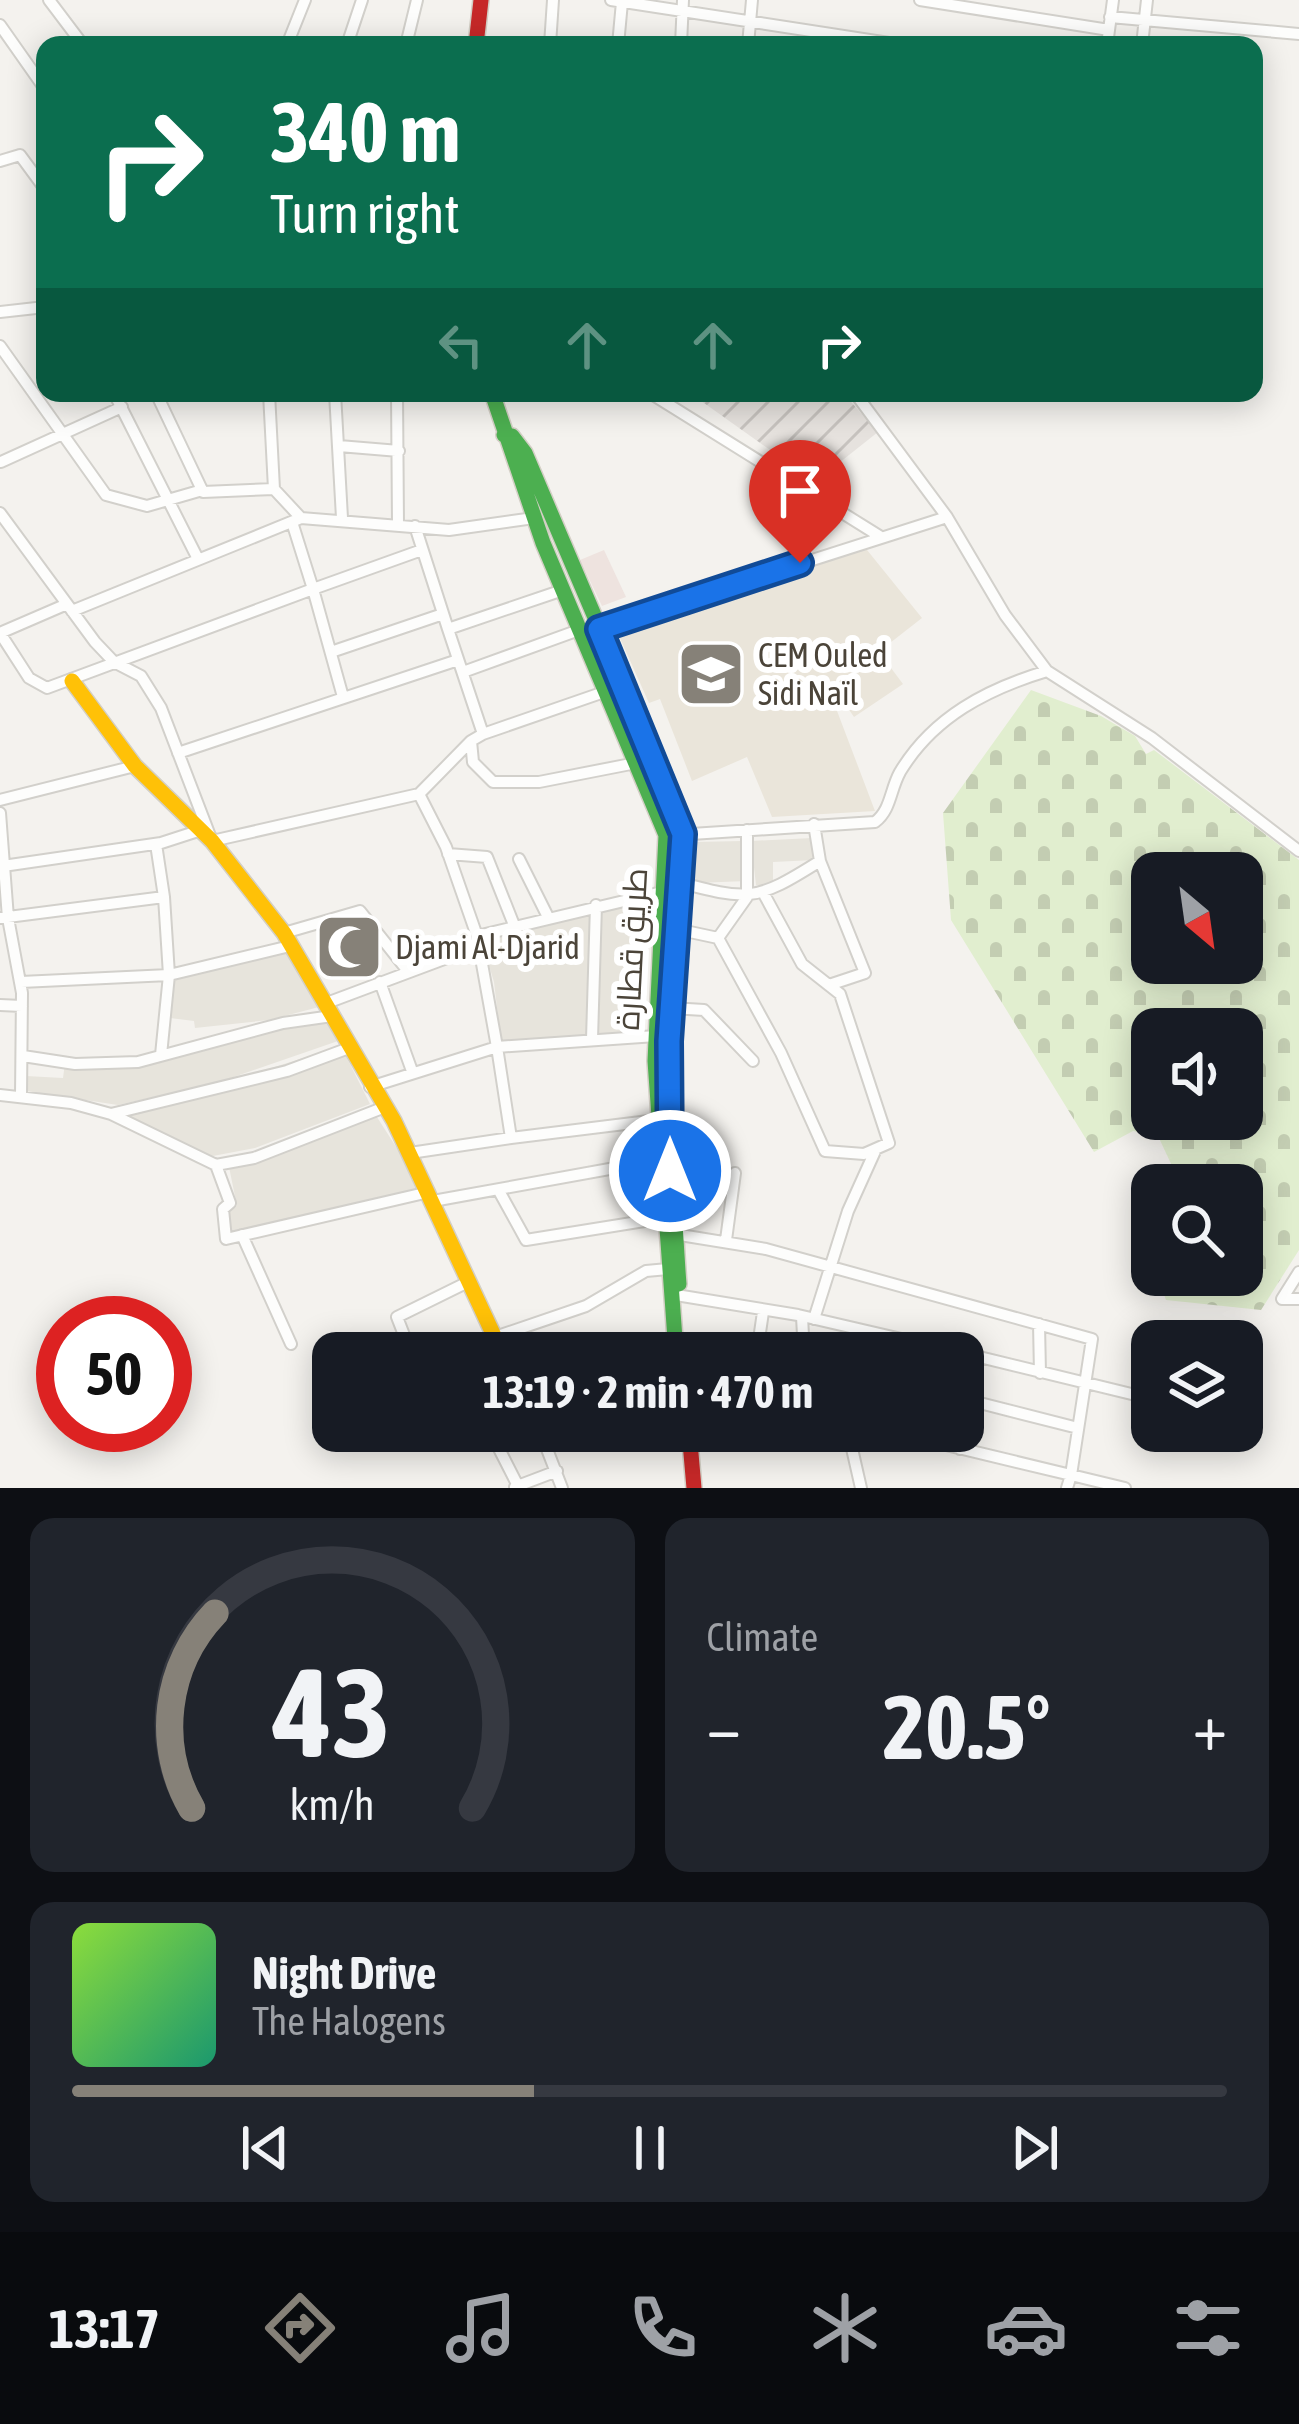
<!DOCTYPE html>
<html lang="en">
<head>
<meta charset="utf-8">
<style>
	body { margin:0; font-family:"Asap Condensed",Cairo,sans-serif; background:#20242c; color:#f1f3f6; height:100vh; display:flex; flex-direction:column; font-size:45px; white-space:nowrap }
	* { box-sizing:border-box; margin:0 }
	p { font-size:39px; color:#9ea1a6 }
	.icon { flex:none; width:66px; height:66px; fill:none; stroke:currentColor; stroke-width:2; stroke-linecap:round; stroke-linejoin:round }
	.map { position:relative; height:1488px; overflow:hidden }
	.panel { display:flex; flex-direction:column; gap:30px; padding:30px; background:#0d0f14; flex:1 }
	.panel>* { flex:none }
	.top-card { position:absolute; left:36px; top:36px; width:1227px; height:366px; border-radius:24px; box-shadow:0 6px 30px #0003; background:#0b6e4f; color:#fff; overflow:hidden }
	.needle { width:78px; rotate:151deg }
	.fabs { position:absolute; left:1131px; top:852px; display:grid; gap:24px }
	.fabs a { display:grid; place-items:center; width:132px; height:132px; border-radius:24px; background:#171b24; box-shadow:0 6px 30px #0003; font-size:60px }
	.speed { position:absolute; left:36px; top:1296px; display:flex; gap:24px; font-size:60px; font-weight:700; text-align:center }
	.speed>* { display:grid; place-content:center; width:156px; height:156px; border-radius:50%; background:#171b24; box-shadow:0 6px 30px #0003; line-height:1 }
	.speed .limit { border:18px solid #d22; background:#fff; color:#111 }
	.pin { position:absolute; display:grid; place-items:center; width:102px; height:102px; color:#fff; margin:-123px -51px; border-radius:50% 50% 50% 0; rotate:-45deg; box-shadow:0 0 12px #0007 }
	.pin .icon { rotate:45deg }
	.me { position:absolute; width:132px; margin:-66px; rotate:0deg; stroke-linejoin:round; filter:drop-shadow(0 0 9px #0008) }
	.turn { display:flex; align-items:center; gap:42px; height:252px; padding:0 36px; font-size:54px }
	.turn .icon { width:156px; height:156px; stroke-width:2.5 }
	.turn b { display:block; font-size:84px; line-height:102px }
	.lanes { display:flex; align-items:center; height:114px; padding:0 36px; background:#0003; justify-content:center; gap:60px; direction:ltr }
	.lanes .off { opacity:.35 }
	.big { font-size:90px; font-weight:700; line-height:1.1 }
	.panel .card { flex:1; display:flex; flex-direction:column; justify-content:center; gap:18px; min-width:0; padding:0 42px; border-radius:24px; background:#20242c }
	.panel .dial { align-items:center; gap:0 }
	.dial svg { height:312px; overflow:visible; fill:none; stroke:#363941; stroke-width:7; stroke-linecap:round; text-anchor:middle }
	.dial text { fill:#f1f3f6; stroke:none }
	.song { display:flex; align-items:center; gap:36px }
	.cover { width:144px; height:144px; border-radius:18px; background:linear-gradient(135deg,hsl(90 70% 55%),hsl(160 70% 35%)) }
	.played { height:12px; border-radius:6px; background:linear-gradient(90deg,#868178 40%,#363941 40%) }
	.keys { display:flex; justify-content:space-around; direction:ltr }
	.heat { display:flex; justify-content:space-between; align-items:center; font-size:66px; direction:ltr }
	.panel .tiles { flex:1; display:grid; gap:30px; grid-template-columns:1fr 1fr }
	.card:last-child { grid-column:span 2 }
	.trip { position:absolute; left:312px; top:1332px; width:672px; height:120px; border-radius:24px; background:#171b24; box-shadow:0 6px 30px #0003; font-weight:700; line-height:120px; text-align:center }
	.menu { display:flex; height:192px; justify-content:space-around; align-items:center; background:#090b0e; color:#9ea1a6 }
	.menu .icon { width:84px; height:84px }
	.menu .current { color:#868178 }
	.menu b { font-size:54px; color:#f1f3f6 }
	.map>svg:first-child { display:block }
</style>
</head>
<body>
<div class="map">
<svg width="1299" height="1488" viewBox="0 0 1299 1488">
	<defs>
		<pattern id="industrial-furrows" width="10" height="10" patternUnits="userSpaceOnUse" patternTransform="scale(3)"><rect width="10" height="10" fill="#e6e2de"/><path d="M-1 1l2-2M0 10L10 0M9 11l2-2" fill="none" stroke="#c7c3bf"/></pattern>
		<pattern id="cemetery-stones" width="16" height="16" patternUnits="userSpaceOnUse" patternTransform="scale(3)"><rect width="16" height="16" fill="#e1eecf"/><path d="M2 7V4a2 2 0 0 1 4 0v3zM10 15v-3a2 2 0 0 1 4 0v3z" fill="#c3cdb2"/></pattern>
	</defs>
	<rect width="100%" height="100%" fill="#f4f2ee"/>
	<path fill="#e7e4dc" d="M812 838 814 860 773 862V885H756L751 841Z
		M743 841 747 881 695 883 694 842Z
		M648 896 643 1033 596 1034 598 906Z
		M590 909V1036L501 1041 494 982 480 935Z
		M284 950 319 1007 269 1020 195 1028 194 1021 170 1018 168 987 174 975Z
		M322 1016 338 1041 219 1082 118 1105 26 1091V1076L63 1078 65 1063 104 1064Z
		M341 1046 370 1104 255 1148 197 1159 131 1123 132 1112Z
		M373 1111 402 1156 418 1195 232 1234 228 1208 237 1206 228 1162Z"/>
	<path fill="url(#industrial-furrows)" d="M690 393H843L878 432 815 482Z"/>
	<path fill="#eae5da" d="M863 545 922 618 831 689 823 674 875 811 772 817 747 757 692 781 660 699 649 703 615 627 785 577Z
		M882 656 903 684 854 717 835 689Z"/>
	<path fill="#eee3df" d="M604 550 626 597 602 606 580 560Z"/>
	<path fill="url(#cemetery-stones)" fill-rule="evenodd" d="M1031 690 1101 716 1135 736 1146 754 1154 750 1299 860V1250L1261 1310 1166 1300 1157 1275H1242V1185H1181L1158 1136 1133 1131 1094 1152 951 920 943 813ZM1152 873H1242V963H1152ZM1152 1029H1242V1119H1152Z"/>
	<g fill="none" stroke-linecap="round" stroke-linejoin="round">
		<g stroke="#d2d0cb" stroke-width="14">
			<path id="street" d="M49 0 83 45
				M611 0 902 45
				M920 0 1109 30
				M1110 17 1299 34
				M0 25 45 89
				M287 45 305 0
				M347 45 362 0
				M406 45 417 0
				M550 45 553 0
				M618 45 622 2
				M681 45 683 0
				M748 45 752 0
				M1107 45 1113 0
				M1142 45 1147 0
				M0 161 20 155 45 189
				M0 312 45 307
				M0 346 106 495 147 506 199 491
				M114 393 198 559
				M156 393 203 492 274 489 269 393
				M335 393 342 518
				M397 393 398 524
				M650 393 881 537
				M855 393 947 517 1005 615 1047 671 1152 738 1299 851
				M339 446 399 451
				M1 462 122 407
				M274 489 301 518
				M0 513 95 642 114 662 141 676 161 708 212 841 419 794
				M292 522 313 589 419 551
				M415 526 448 629 563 590
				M72 611 301 518 449 530 534 518
				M448 629 483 734
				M596 629 947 517
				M0 633 29 678 47 688 313 589 343 697
				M0 633 67 604
				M331 652 443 614
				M463 672 579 630
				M607 691 483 734 471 741 473 762 493 782H539L636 763
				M471 741 419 794 446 847 477 936 666 891
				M178 753 458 660
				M0 800 135 766
				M0 813 8 918 22 993 21 1096
				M676 835 875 822C891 810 890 790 900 772 933 717 987 689 1047 671
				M156 844 164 897
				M448 854 487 857 514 925
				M519 859 548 917
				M820 861 865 973 829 985
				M3 866 161 843 198 831
				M674 881C749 901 755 902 820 861L814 824
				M0 918 164 897 169 975 21 982
				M676 929 718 938 781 1053 825 1151 864 1154 889 1143 840 994 802 964 765 896
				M284 933 360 911 407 970
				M477 936 497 1047 656 1036
				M718 938 747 897V830
				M380 982 412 1071
				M324 1004 479 946
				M0 1005 22 1006
				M671 1008 704 1010 753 1061
				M592 1039 596 905
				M161 1055 169 975 290 946
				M23 1056 75 1064 138 1062 283 1023 332 1016
				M370 1087 497 1047 511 1138 657 1120
				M0 1095 71 1103 111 1114 287 1071 349 1048
				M111 1114 216 1165 254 1158 385 1107
				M410 1153 511 1138
				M216 1165 230 1203 223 1209 226 1239 429 1192
				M499 1191 526 1240 663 1218
				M433 1201 659 1160
				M674 1234 766 1249 1092 1339 1071 1475 888 1431
				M242 1235 291 1344
				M726 1240 735 1173
				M1299 1272 1282 1299H1299
				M670 1294 798 1315 962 1353
				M802 1317 804 1353
				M814 1319 848 1211 876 1149
				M1039 1324 1040 1373
				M495 1337 586 1306 646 1271 668 1269
				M411 1353 397 1317 468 1282
				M478 1353 498 1344
				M757 1353 763 1312
				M963 1353 1152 1399
				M968 1400 1078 1428
				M963 1419 979 1357
				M490 1431 518 1486
				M540 1431 562 1488
				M848 1431 861 1488
				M434 1434 442 1431
				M960 1449 961 1431
				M515 1487 557 1471
				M1067 1488 1071 1475 1125 1488"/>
		</g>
		<g stroke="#d3cfc5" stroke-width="18">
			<path id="fast" d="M492 393 543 543 666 835 655 1061 676 1353
				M504 435 512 436 525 453 680 817 684 846C672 997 667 1132 679 1284"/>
		</g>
		<g stroke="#d3cfc5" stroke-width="18">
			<path id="slow" d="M72 681 135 766 212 841 284 933 394 1121 502 1353"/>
		</g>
		<g stroke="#d3cfc5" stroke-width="18">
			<path id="jam" d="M476 45 481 0
				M689 1431 694 1488"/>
		</g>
		<use href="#street" stroke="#fdfdfc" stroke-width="10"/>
		<use href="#fast" stroke="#4caf50" stroke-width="15"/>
		<use href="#slow" stroke="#ffc107" stroke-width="15"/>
		<use href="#jam" stroke="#c62828" stroke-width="15"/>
	</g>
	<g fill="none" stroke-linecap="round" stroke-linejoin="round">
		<g stroke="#114b97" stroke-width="30">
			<path id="route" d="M670 1171 669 1041 683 834 599 629 800 563"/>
		</g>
		<use href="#route" stroke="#1a73e8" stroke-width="21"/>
	</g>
	<defs>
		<g id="university-square" transform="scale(3.45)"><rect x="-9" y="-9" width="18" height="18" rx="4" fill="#868178" stroke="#fff"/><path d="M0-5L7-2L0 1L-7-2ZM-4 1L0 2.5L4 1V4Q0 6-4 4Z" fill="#fff"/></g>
		<g id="mosque-square" transform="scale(3.45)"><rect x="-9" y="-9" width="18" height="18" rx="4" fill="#868178" stroke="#fff"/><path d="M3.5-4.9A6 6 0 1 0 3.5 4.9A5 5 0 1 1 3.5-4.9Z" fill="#fff"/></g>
	</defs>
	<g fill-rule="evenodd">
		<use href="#university-square" x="711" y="674"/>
		<use href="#mosque-square" x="349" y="947"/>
	</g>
	<g text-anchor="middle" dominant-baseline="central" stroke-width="12" stroke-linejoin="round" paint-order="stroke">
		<g font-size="33" fill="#4b4439" stroke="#fff" text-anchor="start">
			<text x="758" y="655">CEM Ouled<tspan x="758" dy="38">Sidi Naïl</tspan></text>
			<text x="395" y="947">Djami Al-Djarid</text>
		</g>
		<g font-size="33" fill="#4b4439" stroke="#fff">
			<text transform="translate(631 949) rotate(-87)">طريق قطارة</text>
		</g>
	</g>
</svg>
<div class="fabs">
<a><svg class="needle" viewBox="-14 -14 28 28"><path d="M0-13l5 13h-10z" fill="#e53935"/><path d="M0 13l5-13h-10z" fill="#9ea1a6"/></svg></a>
<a><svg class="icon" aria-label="sound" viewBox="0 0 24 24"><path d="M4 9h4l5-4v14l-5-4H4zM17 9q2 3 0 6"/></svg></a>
<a><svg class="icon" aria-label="search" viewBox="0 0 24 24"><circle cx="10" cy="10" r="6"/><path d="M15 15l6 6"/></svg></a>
<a><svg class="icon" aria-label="layers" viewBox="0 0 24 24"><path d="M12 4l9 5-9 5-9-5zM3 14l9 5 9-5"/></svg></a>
</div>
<div class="speed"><div class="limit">50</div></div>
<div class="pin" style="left:800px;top:563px;background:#d93025"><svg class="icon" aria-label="arrive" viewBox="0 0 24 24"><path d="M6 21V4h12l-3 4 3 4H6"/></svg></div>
<svg class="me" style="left:670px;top:1171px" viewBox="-20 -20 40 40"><circle r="17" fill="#1a73e8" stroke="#fff" stroke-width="3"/><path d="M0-11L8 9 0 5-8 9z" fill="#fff"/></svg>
<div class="trip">13:19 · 2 min · 470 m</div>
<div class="top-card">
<div class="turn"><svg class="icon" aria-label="right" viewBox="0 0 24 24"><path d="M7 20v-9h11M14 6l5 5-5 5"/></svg><div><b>340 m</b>Turn right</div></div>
<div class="lanes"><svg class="icon off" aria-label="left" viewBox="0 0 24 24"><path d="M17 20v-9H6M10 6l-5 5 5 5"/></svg><svg class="icon off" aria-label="ahead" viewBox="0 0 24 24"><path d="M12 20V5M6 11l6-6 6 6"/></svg><svg class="icon off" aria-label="ahead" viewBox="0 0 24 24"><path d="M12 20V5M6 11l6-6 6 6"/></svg><svg class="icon" aria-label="right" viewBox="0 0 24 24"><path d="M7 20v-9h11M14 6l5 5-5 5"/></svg></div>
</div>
</div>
<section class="panel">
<div class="tiles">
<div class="card dial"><svg viewBox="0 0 100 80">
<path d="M14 69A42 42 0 1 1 86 69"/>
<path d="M14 69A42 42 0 0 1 20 19" stroke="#868178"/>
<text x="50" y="56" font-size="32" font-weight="700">43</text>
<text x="50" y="72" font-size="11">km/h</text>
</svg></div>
<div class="card"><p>Climate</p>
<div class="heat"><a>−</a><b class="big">20.5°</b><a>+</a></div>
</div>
<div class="card">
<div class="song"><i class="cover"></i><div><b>Night Drive</b><p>The Halogens</p></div></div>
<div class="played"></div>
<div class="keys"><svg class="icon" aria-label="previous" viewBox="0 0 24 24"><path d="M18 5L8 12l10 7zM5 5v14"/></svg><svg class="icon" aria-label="pause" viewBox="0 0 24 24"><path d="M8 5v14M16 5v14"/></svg><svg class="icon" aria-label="next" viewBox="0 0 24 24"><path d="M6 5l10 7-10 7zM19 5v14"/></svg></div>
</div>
</div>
</section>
<nav class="menu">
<b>13:17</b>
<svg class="icon current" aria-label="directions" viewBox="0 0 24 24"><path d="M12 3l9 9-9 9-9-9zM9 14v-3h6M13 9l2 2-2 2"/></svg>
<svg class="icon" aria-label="music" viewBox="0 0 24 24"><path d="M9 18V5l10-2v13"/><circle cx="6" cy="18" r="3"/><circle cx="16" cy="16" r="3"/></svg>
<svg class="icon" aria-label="phone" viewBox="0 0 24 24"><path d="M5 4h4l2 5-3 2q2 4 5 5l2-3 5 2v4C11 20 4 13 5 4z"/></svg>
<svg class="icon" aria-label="climate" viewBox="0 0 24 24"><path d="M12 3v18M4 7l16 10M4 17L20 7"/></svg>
<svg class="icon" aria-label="car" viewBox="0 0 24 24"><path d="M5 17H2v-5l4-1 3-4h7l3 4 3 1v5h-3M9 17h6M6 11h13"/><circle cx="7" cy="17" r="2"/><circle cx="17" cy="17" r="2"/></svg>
<svg class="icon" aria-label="filters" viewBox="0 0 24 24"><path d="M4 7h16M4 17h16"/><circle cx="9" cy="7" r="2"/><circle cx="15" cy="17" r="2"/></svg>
</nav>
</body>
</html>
